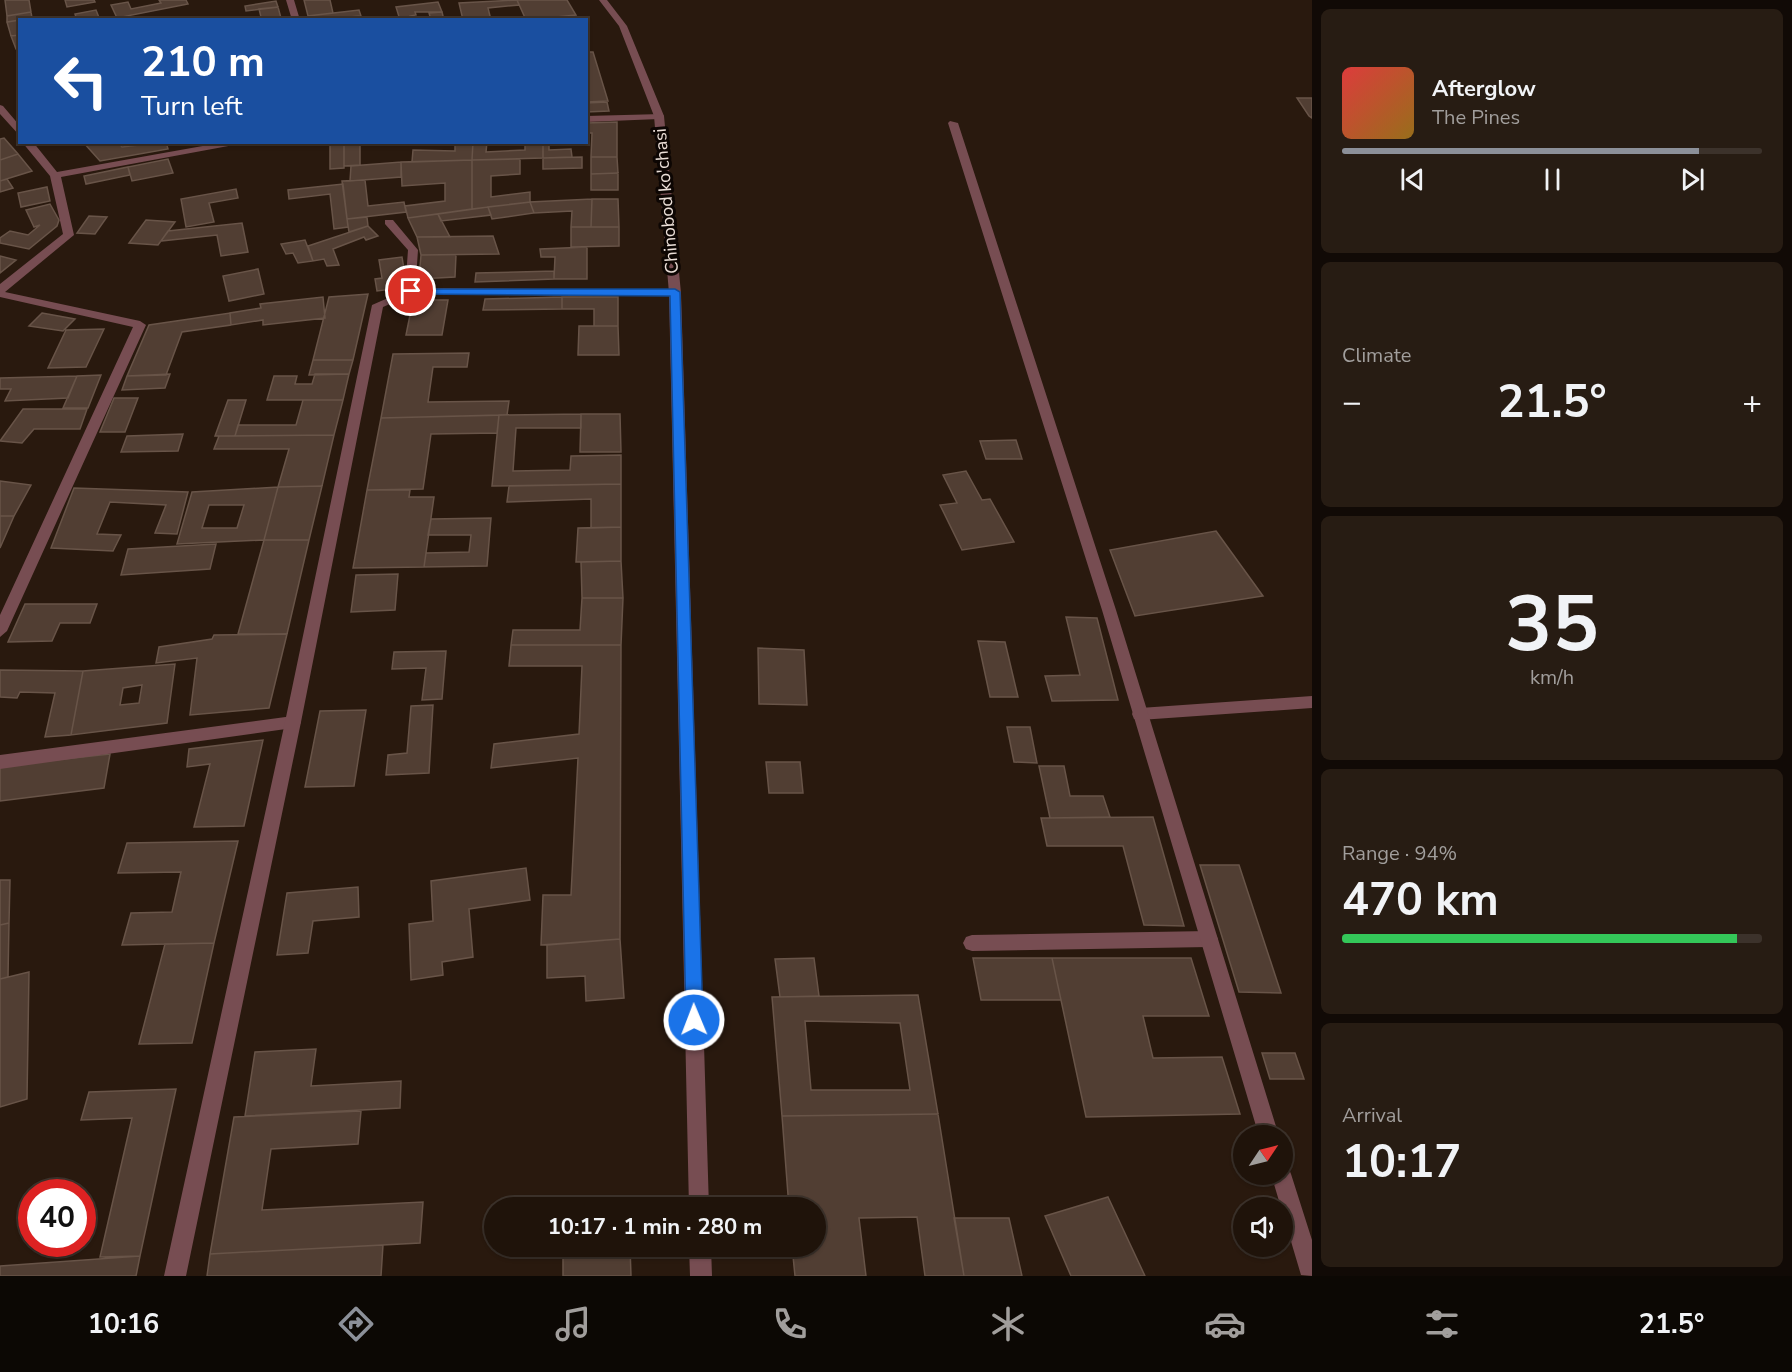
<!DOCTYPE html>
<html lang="en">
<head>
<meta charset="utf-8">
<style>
	body { margin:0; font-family:"Nunito Sans",sans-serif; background:#271c13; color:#f1f3f6; height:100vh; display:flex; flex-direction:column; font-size:22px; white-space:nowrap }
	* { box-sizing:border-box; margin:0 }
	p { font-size:20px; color:#a19e9c }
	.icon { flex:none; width:33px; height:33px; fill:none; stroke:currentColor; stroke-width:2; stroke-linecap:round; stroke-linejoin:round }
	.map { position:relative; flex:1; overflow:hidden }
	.sheet { display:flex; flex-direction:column; gap:9px; padding:9px; background:#110a06; width:480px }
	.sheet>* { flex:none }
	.banner { position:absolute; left:18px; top:18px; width:570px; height:126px; border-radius:0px; box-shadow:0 2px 4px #0004,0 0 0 2px #3c322b; background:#1a4fa0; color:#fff; overflow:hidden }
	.needle { width:39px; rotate:55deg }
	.fabs { position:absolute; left:1233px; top:1125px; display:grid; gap:12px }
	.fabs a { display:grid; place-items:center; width:60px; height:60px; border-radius:50%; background:#1f130a; box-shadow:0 2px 4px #0004,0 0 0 2px #3c322b; font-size:30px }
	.speed { position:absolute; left:18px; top:1179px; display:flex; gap:12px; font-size:30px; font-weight:700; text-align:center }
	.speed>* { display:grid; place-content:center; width:78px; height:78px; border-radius:50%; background:#1f130a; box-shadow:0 2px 4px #0004,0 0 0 2px #3c322b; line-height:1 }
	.speed .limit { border:9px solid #d22; background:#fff; color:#111 }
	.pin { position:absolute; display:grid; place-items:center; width:51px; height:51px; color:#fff; margin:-26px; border:3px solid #fff; border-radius:50%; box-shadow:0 2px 6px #0007 }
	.me { position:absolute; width:66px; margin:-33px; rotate:359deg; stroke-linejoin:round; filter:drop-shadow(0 0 4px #0008) }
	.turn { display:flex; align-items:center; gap:21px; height:126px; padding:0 24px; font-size:27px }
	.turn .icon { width:78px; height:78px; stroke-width:2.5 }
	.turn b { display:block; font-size:42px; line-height:51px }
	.big { font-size:45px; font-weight:700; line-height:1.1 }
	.sheet .tile { flex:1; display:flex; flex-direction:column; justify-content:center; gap:9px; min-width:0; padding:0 21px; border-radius:9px; background:#271c13 }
	.sheet .dial { align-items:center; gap:0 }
	.dial b { font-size:78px; line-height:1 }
	.song { display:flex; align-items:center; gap:18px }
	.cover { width:72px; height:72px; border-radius:9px; background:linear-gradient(135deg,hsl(0 70% 55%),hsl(40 70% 35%)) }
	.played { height:6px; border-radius:3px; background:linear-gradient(90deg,#8c9099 85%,#3c322b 85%) }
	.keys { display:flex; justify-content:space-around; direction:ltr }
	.heat { display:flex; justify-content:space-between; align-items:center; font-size:33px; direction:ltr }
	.charge { height:9px; border-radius:4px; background:linear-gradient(90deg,#34c759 94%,#3c322b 0) }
	.trip { position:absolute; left:484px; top:1197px; width:342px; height:60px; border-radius:30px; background:#1f130a; box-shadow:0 2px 4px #0004,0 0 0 2px #3c322b; font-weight:700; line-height:60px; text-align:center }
	.tab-bar { display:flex; height:96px; justify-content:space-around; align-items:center; background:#0c0804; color:#a19e9c }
	.tab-bar .icon { width:42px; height:42px }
	.tab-bar .current { color:#8c9099 }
	.tab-bar b { font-size:27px; color:#f1f3f6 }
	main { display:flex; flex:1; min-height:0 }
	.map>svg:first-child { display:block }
</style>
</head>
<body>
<main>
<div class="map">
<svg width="1312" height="1276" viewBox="0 0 1312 1276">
	<rect width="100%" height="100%" fill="#29190e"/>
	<path fill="#513e33" stroke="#685448" stroke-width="1.5" fill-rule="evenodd" d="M5 0H29L31 12 7 16Z
		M65 0H94L95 2 67 7Z
		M159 0H186L188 4 117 18 111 5 128 2 131 9 161 3Z
		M304 0H330L333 13 308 16Z
		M517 0H567L576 15 526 20Z
		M517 0 519 5 488 8 491 20H463L459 3Z
		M276 1 278 7 246 11 245 6Z
		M438 2 442 12H415L416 15 410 16 411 20H400L396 7Z
		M278 7 281 18 254 20 261 17 259 9Z
		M96 10 100 20H77L75 14Z
		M359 10 361 16 309 20 308 16Z
		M31 12 32 18 7 22V16Z
		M442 12 444 20H431L429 13Z
		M20 20V35L11 36 7 22Z
		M20 35V49H16L11 36Z
		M586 52H593L608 101 586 102Z
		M1297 98H1312V118L1309 116Z
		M607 102 609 111 586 112V103Z
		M617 122V157H591L592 133H586V123Z
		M4 138 18 154 0 160V139Z
		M83 142H118L122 147 166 142 168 149 100 161Z
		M330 142H344V168L330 169Z
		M344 142H391L360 144V165L344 166Z
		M455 142H473L472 160 412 162 413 150 455 151Z
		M473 142H487L486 152 525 150V142H543V158L472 160Z
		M543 142H549V150L571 149 572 157 543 158Z
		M18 154 32 171 0 181V160Z
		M582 157V168L543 169V158Z
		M591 157H617L618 173 591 174Z
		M168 159 173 173 132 181 128 167Z
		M520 159V174L491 176V197L530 192V202L472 209V160Z
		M472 160V209L408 218 405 206 445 201V183L402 186 401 162Z
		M401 162V177L350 181 351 166Z
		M128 167 130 175 86 184 84 176Z
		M618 173V190H591V174Z
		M7 179 13 188 0 192V181Z
		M365 180 368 206 404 202 406 212 347 219 342 181Z
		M343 184 348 227 334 229 330 194 289 199 288 190Z
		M47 187 50 201 21 207 18 193Z
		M236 189 238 198 209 203 214 222 186 227 181 199Z
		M592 199H618L619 227H591Z
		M592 199 591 227H571L572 211 534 213 530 202Z
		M530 202 534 213 492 219 488 207Z
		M50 204 59 220 57 226 29 249 0 243V238L10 231 28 235 40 225 34 227 26 210Z
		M488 207 491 215 441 221 438 214Z
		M438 214 450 237H417L408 218Z
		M89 216 107 217 95 234 77 233Z
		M367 217 368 226 349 232 347 219Z
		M146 220 175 222 158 245 129 243Z
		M242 223 248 252 221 256 217 235 161 241 168 231Z
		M368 226 378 236 366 240 364 237 333 249 339 265 327 266 324 259 313 261 308 246Z
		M571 227H619V246L571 247Z
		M493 236 499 254 421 255 417 237Z
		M305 240 313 261 298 263 293 253 286 254 281 244Z
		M587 247V279H554L555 257H541L540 249Z
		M421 255H456L455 277 419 279Z
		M0 256 16 260 0 273Z
		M402 257 407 287 377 291 375 279 382 278 379 260Z
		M258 269 264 294 229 301 223 276Z
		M554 271V279L475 282 476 273Z
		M368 294 353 360H313L329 297Z
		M323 297 325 318 263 325V320L231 325 230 313 261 308 260 304Z
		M562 297H618V326H594V309H562Z
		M562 297V309L483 310 485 299Z
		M413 300H448L442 335H406Z
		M42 313 75 319 63 331 29 326Z
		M230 313 231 325 182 332 166 375 127 376 149 325Z
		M579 326H618L619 355H578Z
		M104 329 86 367 48 368 66 330Z
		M469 353 467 367H433L428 402 509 401 507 415 381 418 393 354Z
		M313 360H353L349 374 309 375Z
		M170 374 165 388 122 390 127 376Z
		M315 374H349L343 400H267L274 376H297L295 384H312Z
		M101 375 88 408H63L77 376Z
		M77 376 68 398 5 401 11 389H0V378Z
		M114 398H138L125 432H100Z
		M228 400H246L235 436H215Z
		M303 400H343L334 435 235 436 238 425H296Z
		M23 409H87L80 429H34L22 443 0 441Z
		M581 414V428H516L513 471 570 470 571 456 621 455V484L492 486 499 415Z
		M581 414H620L621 452H580Z
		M499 415 497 433 431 434 423 489 367 490 381 418Z
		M183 434 178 451 121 452 127 436Z
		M334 435 322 486 278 487 289 449H214L219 436Z
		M1016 440 1022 459H986L980 441Z
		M966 471 982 500 990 499 1014 542 962 550 940 505 957 503 943 475Z
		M0 481 31 485 14 516H0Z
		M621 484V527L591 528V499L507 502 509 486Z
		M322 486 309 540H264L278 487Z
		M278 487 264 540 177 544 192 492ZM209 505H244L237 528H202Z
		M74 488 188 492 177 534 155 533 166 505 110 502 97 534 121 535 113 551 51 548Z
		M367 490H410L409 497H434L424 567 353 568Z
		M0 516H14L0 548Z
		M491 518 487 566 424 567 426 553 469 552 471 535H428L431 519Z
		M621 527V561L576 562 578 528Z
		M1216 531 1263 596 1135 616 1110 550Z
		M264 540H309L287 634H238Z
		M216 544 210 569 121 575 128 549Z
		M621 561 623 598H582L581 562Z
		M398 574 395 610 351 612 356 575Z
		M582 598H623L621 645H511L513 630H580Z
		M25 604H97L90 623H60L52 641 8 642Z
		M1066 617 1097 618 1118 700 1052 701 1045 676 1080 675Z
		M287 634 269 708 190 715 197 658 156 663 159 647 212 639 214 635Z
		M978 641 1005 642 1018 697H990Z
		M511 645H621L620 939 541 945 543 895H571L578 758 491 768 494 744 579 734 582 666H509Z
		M758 648 804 650 807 705 759 704Z
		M446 651 442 699 422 700 426 668 392 669 394 652Z
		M175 664 167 723 71 735 83 671ZM142 685 139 703 120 705 123 688Z
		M0 670 83 671 71 735 45 737 55 693 20 692 17 698 0 697Z
		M433 705 429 773 386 775 388 755 407 753 411 706Z
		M366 710 354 786 305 787 320 711Z
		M1007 727H1030L1037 763 1014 762Z
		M263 740 244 826 194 827 210 764 187 767 189 749Z
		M110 754 104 788 0 801V766Z
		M766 762H800L803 793H769Z
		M1039 766H1064L1070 796H1103L1110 817 1050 818Z
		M1153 817 1184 926 1144 925 1123 846H1047L1041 818Z
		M238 841 214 943 122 945 131 913 172 912 181 872 118 873 127 843Z
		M1200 865H1239L1281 993 1239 992Z
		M526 868 530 900 469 909 473 957 442 962 443 975 411 980 409 924 433 921 431 881Z
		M0 880H10L9 923 0 925Z
		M358 887 359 917 313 921 308 953 277 955 287 893Z
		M9 923 8 977 0 979V925Z
		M620 939 624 998 586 1001 585 976 547 978V945Z
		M214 943 192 1043 139 1044 165 944Z
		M814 958 819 996 780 997 775 959Z
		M973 958H1052L1061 1000H981Z
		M1052 958H1191L1209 1016H1143L1153 1058 1222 1057 1240 1114 1086 1117Z
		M29 972 27 1099 0 1107V979Z
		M918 995 938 1114 782 1116 772 997ZM805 1021 900 1023 910 1090H811Z
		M316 1049 311 1086 401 1081 400 1108 245 1116 255 1052Z
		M1262 1053H1295L1304 1079H1270Z
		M176 1089 140 1256 100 1257 132 1118 81 1120 89 1092Z
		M361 1111 358 1144 271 1149 262 1210 423 1202 420 1243 210 1254 234 1117Z
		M938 1114 964 1276H925L917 1217 859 1218 866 1276H795L792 1246H816V1208H789L782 1116Z
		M1108 1197 1145 1276H1071L1045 1216Z
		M954 1218H1009L1022 1276H964Z
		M383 1245 381 1276H207L210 1254Z
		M563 1246H630L631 1276H563Z
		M140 1256 136 1276H0V1266Z"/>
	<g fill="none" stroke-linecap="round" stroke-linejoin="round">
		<path fill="#774d52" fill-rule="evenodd" d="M385 220H393L418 250 415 293H407L405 291 408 250 385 224Z
			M1312 696V708L1140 720 1134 719 1132 714 1134 709 1140 708Z
			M293 716 299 717 301 722 299 727 293 728 0 769V755Z
			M1209 931 1215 933 1218 939 1215 945 1209 947 972 951 966 949 963 943 966 937 972 935Z"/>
		<path fill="#774d52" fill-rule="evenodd" d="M286 0H294L300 20H292Z
			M0 105 3 106 20 126V136L0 114Z
			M662 114 664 116 659 119 586 122V116Z
			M950 121 958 123 1116 610 1279 1136H1259L1102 610 948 123Z
			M22 142H33L57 172 225 142H250L61 177 74 235 5 292 140 321 146 325 7 631 0 637V615L133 327 0 297V284L63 234 50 176Z
			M411 288 675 290 681 293 675 296 413 294 383 307 301 722 186 1276H164L285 722 372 305Z
			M1282 1164 1288 1167 1291 1174 1312 1240V1276L1301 1275 1271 1174H1282Z"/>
		<path fill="#774d52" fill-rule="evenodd" d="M599 0H607L627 26 664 116 681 293 709 1208H689L669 293 654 116 619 26Z
			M689 1246H711L712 1276H690Z"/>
	</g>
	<path fill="#1a73e8" stroke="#114b97" stroke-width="1.5" d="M408 289H675L680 292 703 1020 700 1026 694 1028 688 1026 686 1020 670 296 411 294 406 291Z"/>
	<g text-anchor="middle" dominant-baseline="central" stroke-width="6" stroke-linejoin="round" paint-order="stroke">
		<g font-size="18" fill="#ebdfd8" stroke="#0d0603">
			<text transform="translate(666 201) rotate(-95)">Chinobod ko'chasi</text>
		</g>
	</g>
</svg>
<div class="fabs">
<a><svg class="needle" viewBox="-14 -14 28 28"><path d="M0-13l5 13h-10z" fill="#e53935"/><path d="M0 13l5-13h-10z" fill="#a19e9c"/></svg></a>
<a><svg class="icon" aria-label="sound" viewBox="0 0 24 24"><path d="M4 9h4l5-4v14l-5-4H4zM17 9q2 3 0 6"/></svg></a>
</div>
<div class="speed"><div class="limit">40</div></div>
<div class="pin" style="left:411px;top:291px;background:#d93025"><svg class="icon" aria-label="arrive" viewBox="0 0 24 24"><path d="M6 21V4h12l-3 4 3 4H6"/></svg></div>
<svg class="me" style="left:694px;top:1020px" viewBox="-20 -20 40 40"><circle r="17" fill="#1a73e8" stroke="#fff" stroke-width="3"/><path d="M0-11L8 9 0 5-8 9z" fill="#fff"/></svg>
<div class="trip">10:17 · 1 min · 280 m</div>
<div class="banner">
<div class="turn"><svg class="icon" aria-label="left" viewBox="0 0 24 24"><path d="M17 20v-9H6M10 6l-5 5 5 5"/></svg><div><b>210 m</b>Turn left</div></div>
</div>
</div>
<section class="sheet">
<div class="tile">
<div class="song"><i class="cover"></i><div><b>Afterglow</b><p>The Pines</p></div></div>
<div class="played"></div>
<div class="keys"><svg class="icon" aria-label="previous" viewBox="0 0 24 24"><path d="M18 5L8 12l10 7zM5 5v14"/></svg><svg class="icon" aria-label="pause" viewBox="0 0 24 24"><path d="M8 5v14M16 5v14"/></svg><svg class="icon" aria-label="next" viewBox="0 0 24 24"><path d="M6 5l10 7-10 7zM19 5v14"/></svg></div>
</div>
<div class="tile"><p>Climate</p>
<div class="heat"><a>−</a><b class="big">21.5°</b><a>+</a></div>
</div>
<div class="tile dial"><b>35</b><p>km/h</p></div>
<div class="tile"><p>Range · 94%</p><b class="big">470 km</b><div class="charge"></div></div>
<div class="tile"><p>Arrival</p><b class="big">10:17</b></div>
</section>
</main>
<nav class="tab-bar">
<b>10:16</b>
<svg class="icon current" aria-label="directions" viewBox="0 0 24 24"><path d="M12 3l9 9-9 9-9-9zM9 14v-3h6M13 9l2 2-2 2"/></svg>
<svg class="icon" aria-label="music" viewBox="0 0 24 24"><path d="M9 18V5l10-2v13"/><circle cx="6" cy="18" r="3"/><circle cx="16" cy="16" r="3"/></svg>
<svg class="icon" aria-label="phone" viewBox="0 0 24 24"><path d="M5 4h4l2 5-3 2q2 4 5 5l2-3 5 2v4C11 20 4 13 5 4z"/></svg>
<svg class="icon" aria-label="climate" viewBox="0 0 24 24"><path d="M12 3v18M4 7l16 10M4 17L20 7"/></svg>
<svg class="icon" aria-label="car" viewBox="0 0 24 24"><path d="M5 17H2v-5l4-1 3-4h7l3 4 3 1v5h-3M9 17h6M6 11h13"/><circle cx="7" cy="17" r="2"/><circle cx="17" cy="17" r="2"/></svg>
<svg class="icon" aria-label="filters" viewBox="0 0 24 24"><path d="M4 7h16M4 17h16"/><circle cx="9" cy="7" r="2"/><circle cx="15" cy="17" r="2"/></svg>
<b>21.5°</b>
</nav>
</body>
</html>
